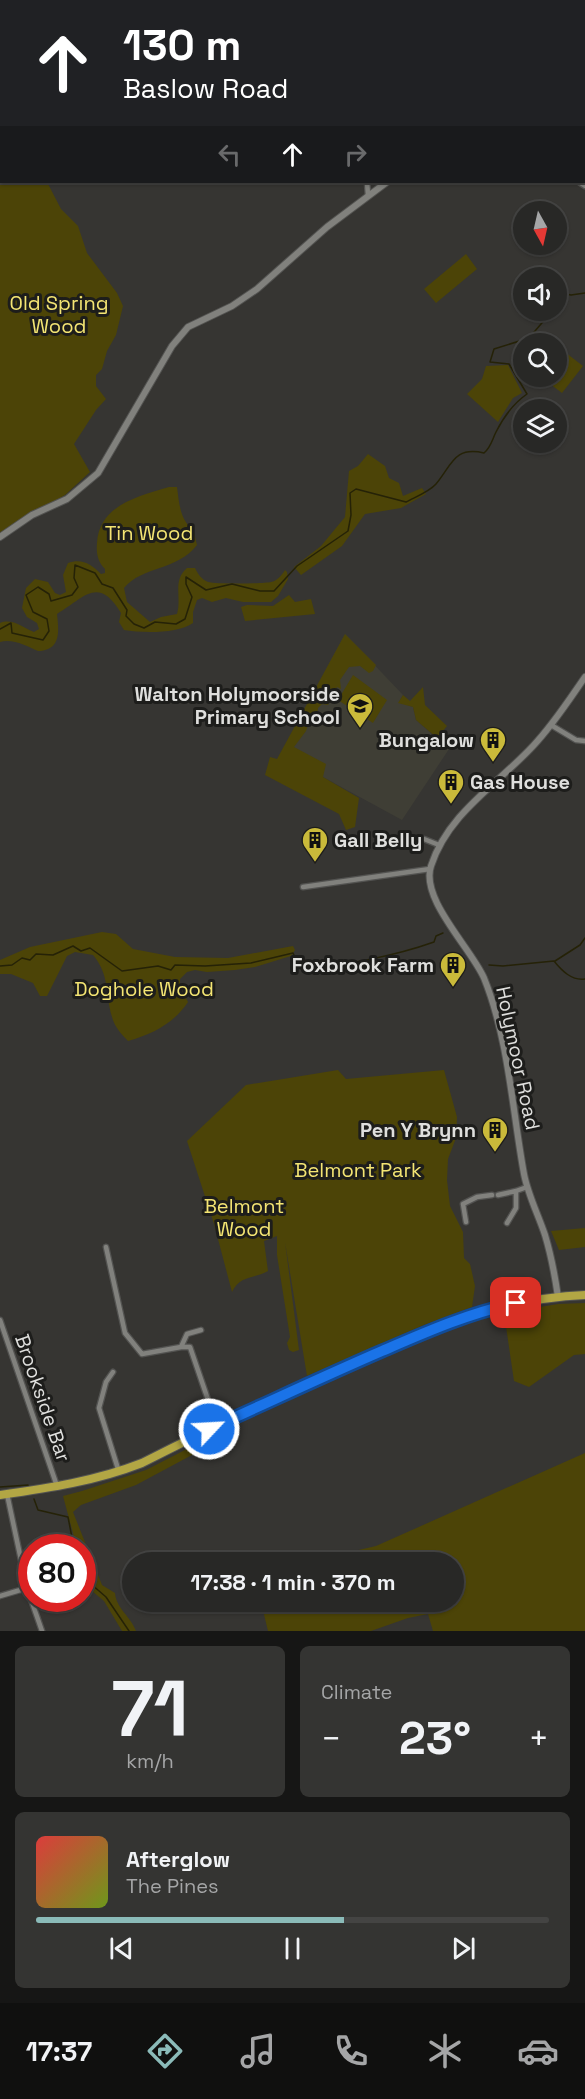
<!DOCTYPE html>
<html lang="en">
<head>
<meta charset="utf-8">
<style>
	body { margin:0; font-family:"Space Grotesk",sans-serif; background:#343432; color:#f1f3f6; height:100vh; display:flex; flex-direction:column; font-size:22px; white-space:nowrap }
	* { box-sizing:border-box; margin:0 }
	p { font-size:20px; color:#a5a6a7 }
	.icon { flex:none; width:33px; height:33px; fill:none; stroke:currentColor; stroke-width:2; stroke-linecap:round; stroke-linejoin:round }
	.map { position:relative; height:1631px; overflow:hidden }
	.panel { display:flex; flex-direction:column; gap:15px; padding:15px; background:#161615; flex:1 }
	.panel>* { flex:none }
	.guide { position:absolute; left:0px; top:0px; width:585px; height:183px; box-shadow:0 2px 4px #0004,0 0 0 2px #444443; background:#202124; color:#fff; overflow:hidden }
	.needle { width:39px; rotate:172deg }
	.tools { position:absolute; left:513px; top:201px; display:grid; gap:12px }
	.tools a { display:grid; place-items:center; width:54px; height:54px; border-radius:50%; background:#282826; box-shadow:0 2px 4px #0004,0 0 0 2px #444443; font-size:30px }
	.speed { position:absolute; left:18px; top:1534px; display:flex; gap:12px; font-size:30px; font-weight:700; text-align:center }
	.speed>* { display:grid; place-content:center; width:78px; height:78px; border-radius:50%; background:#282826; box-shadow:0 2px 4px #0004,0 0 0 2px #444443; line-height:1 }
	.speed .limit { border:9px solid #d22; background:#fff; color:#111 }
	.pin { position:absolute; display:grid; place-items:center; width:51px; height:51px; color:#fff; margin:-26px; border-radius:12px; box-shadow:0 3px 9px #0006 }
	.me { position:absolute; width:66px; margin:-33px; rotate:65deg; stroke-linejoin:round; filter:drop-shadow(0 0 4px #0008) }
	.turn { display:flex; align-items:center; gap:21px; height:126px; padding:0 24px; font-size:27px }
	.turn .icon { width:78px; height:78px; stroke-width:2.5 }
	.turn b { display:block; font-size:42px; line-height:51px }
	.lanes { display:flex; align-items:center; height:57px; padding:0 24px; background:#0003; justify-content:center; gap:30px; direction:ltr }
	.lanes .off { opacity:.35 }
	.big { font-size:45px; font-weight:700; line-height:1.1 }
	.panel .tile { flex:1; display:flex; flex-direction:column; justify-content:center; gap:9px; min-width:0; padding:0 21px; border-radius:9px; background:#343432 }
	.panel .dial { align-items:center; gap:0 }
	.dial b { font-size:78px; line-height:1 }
	.song { display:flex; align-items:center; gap:18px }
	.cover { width:72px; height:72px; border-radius:9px; background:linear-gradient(135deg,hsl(0 70% 55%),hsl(80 70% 35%)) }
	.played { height:6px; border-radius:3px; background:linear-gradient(90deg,#8bbbb9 60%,#444443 60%) }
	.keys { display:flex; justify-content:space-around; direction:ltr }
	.heat { display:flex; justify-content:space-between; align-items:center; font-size:33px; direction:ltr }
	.panel .tiles { flex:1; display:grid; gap:15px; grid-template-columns:1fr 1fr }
	.tile:last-child { grid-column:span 2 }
	.trip { position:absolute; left:122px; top:1552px; width:342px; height:60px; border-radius:30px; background:#282826; box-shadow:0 2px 4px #0004,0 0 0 2px #444443; font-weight:700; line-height:60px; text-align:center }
	.tab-bar { display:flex; height:96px; justify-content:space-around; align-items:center; background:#10100f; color:#a5a6a7 }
	.tab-bar .icon { width:42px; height:42px }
	.tab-bar .on { color:#8bbbb9 }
	.tab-bar b { font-size:27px; color:#f1f3f6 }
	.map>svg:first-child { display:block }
</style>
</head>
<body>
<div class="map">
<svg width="585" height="1631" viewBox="0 0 585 1631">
	<rect width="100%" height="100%" fill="#363532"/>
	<path fill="#3f3e35" d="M345 634 403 695 399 702 413 707 416 720 449 749 402 820 323 777 286 744Z"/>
	<path fill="#4c4407" d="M0 0 24 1 2 2V182H47L61 209 78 226 87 253 117 293 123 306 116 335 107 351 102 369 96 375V386L106 399 96 410 74 444 90 472 65 495 0 534Z
		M466 254 477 269 436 303 424 289Z
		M557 346 583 366 562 393 541 377 556 376Z
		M508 365 522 393 513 398 498 422 467 394 482 379 486 366Z
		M368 454 385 466 389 478 399 483 403 496 422 488 426 494 401 508 365 514 342 546 301 575 294 567 321 546 345 517 349 471 358 466Z
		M169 487H177C179 502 180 521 193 529L197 545C177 571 142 566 124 588L127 602 150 622 161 617 177 614C182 597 172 581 187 568H195C198 574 201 579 208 582 215 584 263 584 271 582 277 581 282 575 285 570L287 572 288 579 278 596 271 602H243L226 598 212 602 202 598 197 600 193 612V623C178 634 142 633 124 630L119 622 121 613C98 575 84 598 57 614 59 632 61 650 38 651 27 646 12 638 0 642V623C12 618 22 627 34 632L39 629 37 623 27 617 22 608 26 588 35 579 48 582 55 593 60 595 66 592 63 575 68 563C82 558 91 564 101 574L105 573V569C98 562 96 554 97 543 99 505 139 496 169 487Z
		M289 595 295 602 311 599 315 614 245 621 241 607 247 605 273 606Z
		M345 634 376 665 373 671 369 673 360 666 349 667 340 680 341 689 337 687 328 705 322 704 318 708 316 723 308 725 306 731 294 747 326 764 323 777 359 798 355 827 346 830 339 814 265 775 270 757 277 759Z
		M353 675 387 700 373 723 338 700Z
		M423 687 425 705 447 726 437 738 416 720 413 707 398 703 403 695 410 701Z
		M102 932 116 934 133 949 175 957 228 958 293 946 295 950 291 956 255 967 235 970 207 972 195 970 187 972 180 979V986L188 1002C174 1023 153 1034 128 1041 122 1035 114 1026 112 1017 105 994 110 975 93 955L75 952 67 956 47 996H40L33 983 11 974H0V960L30 947Z
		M338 1070 346 1079 444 1070 457 1117 456 1138 448 1159 447 1180 450 1206 463 1232 464 1258 470 1264 475 1286 472 1307 424 1325 307 1376 285 1242 299 1350 293 1352 289 1350 287 1343 290 1337 277 1255V1236L264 1241 268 1271C254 1279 240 1275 232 1292L214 1224 187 1141 246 1085Z
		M585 1228V1247L559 1250 551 1231Z
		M585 1303V1354L574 1355 529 1387 514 1381 504 1313 558 1304Z
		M214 1435 220 1440 136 1485 81 1505 73 1512 102 1585 115 1593C116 1608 131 1617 136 1631H122L104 1601 86 1586 83 1571 82 1548H77L63 1496 82 1491 146 1470Z
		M585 1453V1631H433L428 1614 408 1618 371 1631H268L261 1602H453V1563H328L350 1552 376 1546Z"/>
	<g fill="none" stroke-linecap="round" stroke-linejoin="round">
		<path stroke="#252207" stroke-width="1.5" d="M556 292 571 295 585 293
			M0 629 11 623 12 633 43 640 49 631 47 619 33 612 26 595 38 587 49 594 51 601 72 595 78 587 74 578 75 565 95 573 102 584 113 588 127 610 126 616 134 624 144 628 155 622 176 624 185 619 192 597 186 584V577L206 590 232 584 260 591H274L297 566 348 531 351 515 350 493 356 489 406 502C415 497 429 492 436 484 452 465 454 446 484 453 491 447 492 440 496 432 503 418 514 403 527 394L509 364 490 362 494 349 529 338 553 310
			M555 961 580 945 585 938
			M489 965 503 966 554 961C562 971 572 981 585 979
			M0 966 12 965 22 958 30 960 36 954 53 955 73 946 81 951 90 948 122 971 158 966 171 970 175 965 205 966 251 963 293 953C295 959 300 963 306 964 333 971 406 952 434 942L436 936 443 933
			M0 1487 28 1485 29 1487
			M34 1499 38 1510 68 1517 73 1543 80 1546V1548
			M82 1566 91 1577V1584L106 1597 129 1631"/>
		<g stroke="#535351" stroke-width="7">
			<path id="minor" d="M338 0 339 2
				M584 61 585 65
				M367 182 368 195
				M579 182 585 186
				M551 725 576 740 585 741
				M424 839 439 845
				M303 887 430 869
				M498 1195 516 1191
				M466 1222 463 1204 477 1197 492 1195
				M507 1223 516 1208V1191L527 1187
				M106 1247 125 1333 142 1354 181 1347
				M0 1320 57 1486
				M201 1330 187 1334 181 1347H190L217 1426
				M113 1372 106 1382 99 1408 119 1472
				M7 1494 27 1588 42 1631
				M0 1596 27 1588"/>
		</g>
		<g stroke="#535351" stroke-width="8">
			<path id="tertiary" d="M584 84H585
				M0 537 32 515 67 499 98 473 172 346 188 327 232 306 257 289 327 227 387 182
				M558 1297C555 1276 551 1255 545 1235 538 1214 528 1195 524 1174 512 1109 509 1040 484 978 471 948 420 899 431 866 448 813 498 784 533 746 553 725 569 700 585 677"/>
		</g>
		<g stroke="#535351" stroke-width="10">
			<path id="trunk" d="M0 1495C49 1488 96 1481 142 1463 215 1426 288 1391 362 1359 439 1326 499 1299 585 1295"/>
		</g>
		<use href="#minor" stroke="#81817d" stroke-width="4.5"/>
		<use href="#tertiary" stroke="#81817d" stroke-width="6"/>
		<use href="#trunk" stroke="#b2a644" stroke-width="8"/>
	</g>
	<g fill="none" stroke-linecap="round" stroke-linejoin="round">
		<g stroke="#114b97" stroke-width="15">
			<path id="route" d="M209 1429C267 1403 324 1376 382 1351 426 1332 469 1313 516 1303"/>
		</g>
		<use href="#route" stroke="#1a73e8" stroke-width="10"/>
	</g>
	<defs>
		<g id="school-pin" transform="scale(1.35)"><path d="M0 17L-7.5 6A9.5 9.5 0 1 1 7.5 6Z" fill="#caba3a" stroke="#1d1d1b"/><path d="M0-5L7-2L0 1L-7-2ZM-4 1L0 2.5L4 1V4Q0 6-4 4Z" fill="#111"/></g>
		<g id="building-pin" transform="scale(1.35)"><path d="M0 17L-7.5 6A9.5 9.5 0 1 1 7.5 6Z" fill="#caba3a" stroke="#1d1d1b"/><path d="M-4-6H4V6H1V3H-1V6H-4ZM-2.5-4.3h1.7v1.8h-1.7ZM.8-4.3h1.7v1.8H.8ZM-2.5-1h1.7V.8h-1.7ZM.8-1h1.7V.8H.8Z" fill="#111"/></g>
	</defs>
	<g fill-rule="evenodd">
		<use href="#school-pin" x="360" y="706"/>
		<use href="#building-pin" x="493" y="740"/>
		<use href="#building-pin" x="451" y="782"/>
		<use href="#building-pin" x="315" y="840"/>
		<use href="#building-pin" x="453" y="965"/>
		<use href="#building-pin" x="495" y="1130"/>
	</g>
	<g text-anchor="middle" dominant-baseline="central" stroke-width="6" stroke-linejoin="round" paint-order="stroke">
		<g font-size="20" fill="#f4e573" stroke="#1d1d1b">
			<text x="59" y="303">Old Spring<tspan x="59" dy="23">Wood</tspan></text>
			<text x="149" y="533">Tin Wood</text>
			<text x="144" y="989">Doghole Wood</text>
			<text x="358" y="1170">Belmont Park</text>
			<text x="244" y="1206">Belmont<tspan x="244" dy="23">Wood</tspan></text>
		</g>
		<g font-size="20" font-weight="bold" fill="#dfdfdd" stroke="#1d1d1b" text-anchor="end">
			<text x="340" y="694">Walton Holymoorside<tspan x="340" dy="23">Primary School</tspan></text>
			<text x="474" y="740">Bungalow</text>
			<text x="470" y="782" text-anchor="start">Gas House</text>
			<text x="334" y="840" text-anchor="start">Gall Belly</text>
			<text x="434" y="965">Foxbrook Farm</text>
			<text x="476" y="1130">Pen Y Brynn</text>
		</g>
		<g font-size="20" fill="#dfdfdd" stroke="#1d1d1b">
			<text transform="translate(518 1058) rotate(78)">Holymoor Road</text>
			<text transform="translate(43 1398) rotate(71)">Brookside Bar</text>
		</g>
	</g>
</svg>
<div class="tools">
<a><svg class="needle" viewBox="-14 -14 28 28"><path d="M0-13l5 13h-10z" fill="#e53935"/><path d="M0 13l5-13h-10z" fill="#a5a6a7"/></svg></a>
<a><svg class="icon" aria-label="sound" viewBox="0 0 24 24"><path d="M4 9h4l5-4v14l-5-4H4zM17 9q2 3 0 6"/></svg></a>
<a><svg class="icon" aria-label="search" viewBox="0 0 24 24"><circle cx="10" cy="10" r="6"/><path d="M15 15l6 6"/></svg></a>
<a><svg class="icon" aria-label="layers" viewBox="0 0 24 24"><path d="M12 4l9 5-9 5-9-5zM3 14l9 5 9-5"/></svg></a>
</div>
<div class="speed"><div class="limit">80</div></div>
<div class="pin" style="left:516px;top:1303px;background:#d93025"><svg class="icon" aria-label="arrive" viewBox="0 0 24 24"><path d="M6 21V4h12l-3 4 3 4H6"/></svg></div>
<svg class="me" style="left:209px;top:1429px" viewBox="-20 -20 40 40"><circle r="17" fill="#1a73e8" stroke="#fff" stroke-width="3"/><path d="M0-11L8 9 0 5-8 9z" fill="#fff"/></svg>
<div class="trip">17:38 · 1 min · 370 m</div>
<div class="guide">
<div class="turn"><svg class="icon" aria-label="ahead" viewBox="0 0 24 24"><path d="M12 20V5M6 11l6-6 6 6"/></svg><div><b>130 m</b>Baslow Road</div></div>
<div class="lanes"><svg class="icon off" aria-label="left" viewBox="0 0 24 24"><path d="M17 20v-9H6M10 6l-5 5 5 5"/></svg><svg class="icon" aria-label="ahead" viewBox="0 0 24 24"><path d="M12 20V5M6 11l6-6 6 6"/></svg><svg class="icon off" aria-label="right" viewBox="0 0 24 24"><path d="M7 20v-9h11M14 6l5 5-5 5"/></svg></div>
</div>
</div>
<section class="panel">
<div class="tiles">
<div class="tile dial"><b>71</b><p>km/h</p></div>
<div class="tile"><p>Climate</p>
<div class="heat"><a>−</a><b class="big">23°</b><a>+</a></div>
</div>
<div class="tile">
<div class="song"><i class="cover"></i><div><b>Afterglow</b><p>The Pines</p></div></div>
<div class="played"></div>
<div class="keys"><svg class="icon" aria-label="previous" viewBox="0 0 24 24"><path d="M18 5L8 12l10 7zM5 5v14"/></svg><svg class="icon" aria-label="pause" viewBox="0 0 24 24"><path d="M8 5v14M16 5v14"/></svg><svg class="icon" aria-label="next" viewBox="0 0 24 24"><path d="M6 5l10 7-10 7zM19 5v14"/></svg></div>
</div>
</div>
</section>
<nav class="tab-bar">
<b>17:37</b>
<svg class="icon on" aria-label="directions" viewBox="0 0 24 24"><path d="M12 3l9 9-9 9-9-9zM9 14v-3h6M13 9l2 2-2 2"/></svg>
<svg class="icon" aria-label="music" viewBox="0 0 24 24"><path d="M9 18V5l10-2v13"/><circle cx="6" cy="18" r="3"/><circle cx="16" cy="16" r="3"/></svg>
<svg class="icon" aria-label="phone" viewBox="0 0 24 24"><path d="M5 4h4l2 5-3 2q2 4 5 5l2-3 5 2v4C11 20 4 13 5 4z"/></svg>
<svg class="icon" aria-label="climate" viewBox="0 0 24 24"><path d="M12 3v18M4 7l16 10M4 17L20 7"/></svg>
<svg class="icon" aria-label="car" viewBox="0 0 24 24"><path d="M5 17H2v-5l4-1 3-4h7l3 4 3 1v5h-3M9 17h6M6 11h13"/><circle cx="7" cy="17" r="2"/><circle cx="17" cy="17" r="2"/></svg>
</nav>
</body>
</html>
